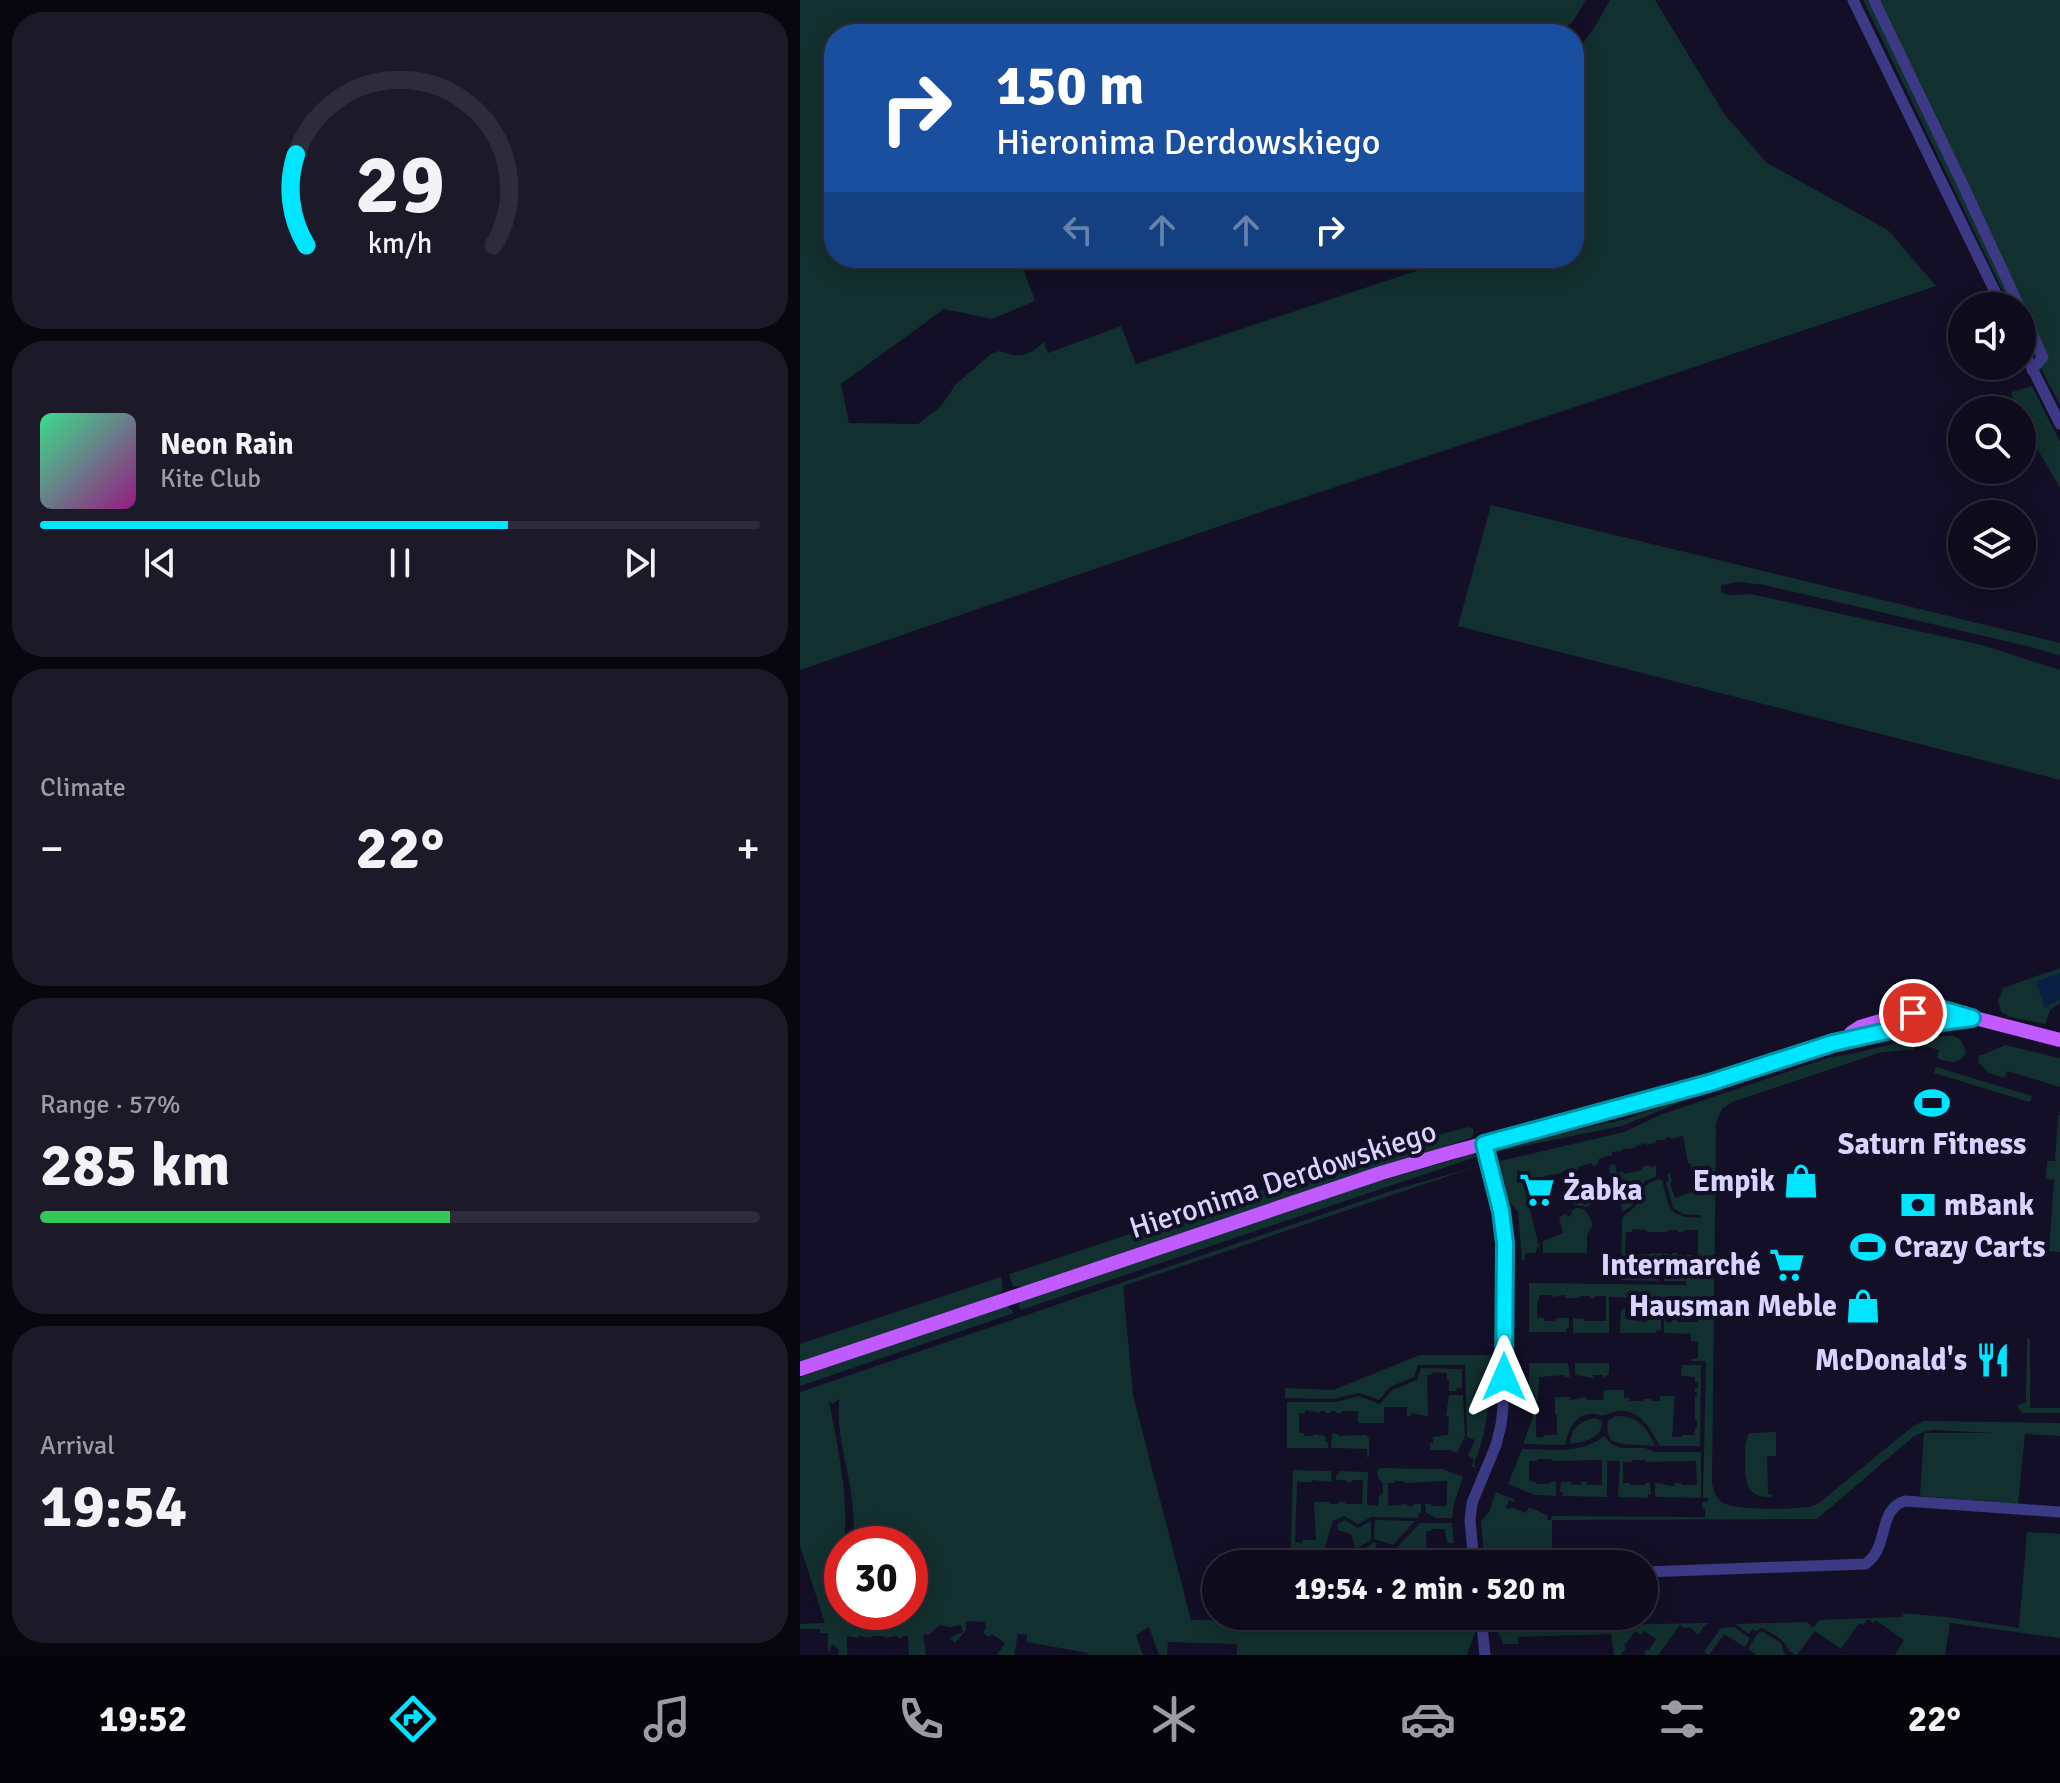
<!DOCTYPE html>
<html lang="en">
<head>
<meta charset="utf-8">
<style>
	body { margin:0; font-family:Signika,sans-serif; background:#1c1929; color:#f1f3f6; height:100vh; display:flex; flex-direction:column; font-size:30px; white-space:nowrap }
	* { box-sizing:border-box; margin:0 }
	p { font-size:26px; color:#9b9ba3 }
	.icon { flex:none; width:44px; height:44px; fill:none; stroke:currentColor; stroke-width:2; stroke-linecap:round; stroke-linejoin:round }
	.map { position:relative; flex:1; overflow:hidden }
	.panel { display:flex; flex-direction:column; gap:12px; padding:12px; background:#08060f; width:800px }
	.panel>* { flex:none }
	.banner { position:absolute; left:24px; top:24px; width:760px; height:244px; border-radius:32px; box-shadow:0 4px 20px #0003,0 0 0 2px #2e2b3b; background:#1a4fa0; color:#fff; overflow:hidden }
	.controls { position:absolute; left:1148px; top:292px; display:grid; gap:16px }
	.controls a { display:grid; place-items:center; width:88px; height:88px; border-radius:50%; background:#0e0b1c; box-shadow:0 4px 20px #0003,0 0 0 2px #2e2b3b; font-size:40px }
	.speed { position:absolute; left:24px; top:1526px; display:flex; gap:16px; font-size:40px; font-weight:700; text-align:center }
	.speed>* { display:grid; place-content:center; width:104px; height:104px; border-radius:50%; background:#0e0b1c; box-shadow:0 4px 20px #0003,0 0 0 2px #2e2b3b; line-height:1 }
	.speed .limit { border:12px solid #d22; background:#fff; color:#111 }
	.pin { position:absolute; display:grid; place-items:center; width:68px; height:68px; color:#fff; margin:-34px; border:4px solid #fff; border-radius:50%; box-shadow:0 2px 8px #0007 }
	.me { position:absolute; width:88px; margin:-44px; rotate:0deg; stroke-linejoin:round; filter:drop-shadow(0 0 6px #0008) }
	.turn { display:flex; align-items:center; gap:28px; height:168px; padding:0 40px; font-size:36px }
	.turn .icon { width:104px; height:104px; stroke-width:2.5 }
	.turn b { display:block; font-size:56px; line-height:68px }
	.lanes { display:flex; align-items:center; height:76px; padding:0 40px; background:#0003; justify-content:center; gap:40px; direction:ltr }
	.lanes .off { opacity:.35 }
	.big { font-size:60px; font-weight:700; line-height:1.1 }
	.panel .widget { flex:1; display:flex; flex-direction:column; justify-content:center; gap:12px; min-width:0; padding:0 28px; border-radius:32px; background:#1c1929 }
	.panel .dial { align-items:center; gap:0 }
	.dial svg { height:208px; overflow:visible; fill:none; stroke:#2e2b3b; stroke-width:7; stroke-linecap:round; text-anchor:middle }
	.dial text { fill:#f1f3f6; stroke:none }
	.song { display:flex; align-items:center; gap:24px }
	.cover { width:96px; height:96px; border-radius:12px; background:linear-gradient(135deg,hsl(150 70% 55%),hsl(310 70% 35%)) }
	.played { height:8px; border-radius:4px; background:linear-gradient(90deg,#00e5ff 65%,#2e2b3b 65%) }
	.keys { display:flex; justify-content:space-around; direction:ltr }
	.heat { display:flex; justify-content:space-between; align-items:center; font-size:44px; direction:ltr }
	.charge { height:12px; border-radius:6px; background:linear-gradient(90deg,#34c759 57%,#2e2b3b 0) }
	.trip { position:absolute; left:402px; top:1550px; width:456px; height:80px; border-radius:40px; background:#0e0b1c; box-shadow:0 4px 20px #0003,0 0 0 2px #2e2b3b; font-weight:700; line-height:80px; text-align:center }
	.tabs { display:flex; height:128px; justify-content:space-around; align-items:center; background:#06040b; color:#9b9ba3 }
	.tabs .icon { width:56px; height:56px }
	.tabs .current { color:#00e5ff }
	.tabs b { font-size:36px; color:#f1f3f6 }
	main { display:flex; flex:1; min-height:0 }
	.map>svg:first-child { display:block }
</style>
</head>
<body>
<main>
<section class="panel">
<div class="widget dial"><svg viewBox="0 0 100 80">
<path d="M14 69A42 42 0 1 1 86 69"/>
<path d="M14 69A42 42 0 0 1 10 34" stroke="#00e5ff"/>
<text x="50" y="56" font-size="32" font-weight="700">29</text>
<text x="50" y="72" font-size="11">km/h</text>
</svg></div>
<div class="widget">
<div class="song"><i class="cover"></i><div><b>Neon Rain</b><p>Kite Club</p></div></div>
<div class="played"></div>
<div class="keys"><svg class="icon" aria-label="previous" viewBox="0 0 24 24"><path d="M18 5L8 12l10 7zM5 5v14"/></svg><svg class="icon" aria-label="pause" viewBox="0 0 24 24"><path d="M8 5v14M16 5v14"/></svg><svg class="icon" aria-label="next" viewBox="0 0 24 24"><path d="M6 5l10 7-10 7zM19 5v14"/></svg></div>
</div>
<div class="widget"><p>Climate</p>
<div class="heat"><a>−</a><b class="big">22°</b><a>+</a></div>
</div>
<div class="widget"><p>Range · 57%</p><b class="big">285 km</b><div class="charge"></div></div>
<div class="widget"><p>Arrival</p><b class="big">19:54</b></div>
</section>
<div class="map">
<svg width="1260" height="1655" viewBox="0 0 1260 1655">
	<rect width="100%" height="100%" fill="#130f26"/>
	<path fill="#12302f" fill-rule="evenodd" d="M0 0H786L772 23 751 34H734L722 30 711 34H34V258H219L235 301 192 319 144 309 41 384 49 423 118 424 141 406 156 384 191 354 199 351 214 355H223L233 351 244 342 248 353 321 326 336 364 655 258H774V56L796 25 810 0H855L925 115 967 163 1088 230 1136 286 473 508 0 670Z
		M1063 0H1260V405L1222 332V306H1210Z
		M1232 386 1260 442V488L1222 423V410H1214L1212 406V392Z
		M691 505 1260 643V656L1231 647 964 585 940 582 921 585V592L928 595 951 594 1182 645 1260 670V780L658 626Z
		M1260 968V1003L1250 1010 1245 1024 1210 1017 1201 1012 1198 1001 1203 988Z
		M1152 1036C1163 1038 1163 1045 1166 1053 1160 1066 1148 1062 1137 1058L1139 1050 1116 1043 1113 1050 1082 1052 932 1102 922 1109 916 1123 912 1483C913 1489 915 1496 920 1501 931 1511 993 1509 1010 1507L1019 1503 1112 1427 1123 1421 1260 1423V1436L1225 1434 1218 1504 1120 1496 1124 1433H1194L1133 1430 1123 1432 1113 1437 1017 1519 752 1520V1564H685L681 1521 689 1512 696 1492 715 1500 714 1502 709 1500 706 1508 710 1509 711 1507 726 1513 729 1507 747 1515 748 1520H751L752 1516 905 1517V1509L902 1508V1502L908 1501V1498H903L906 1361H891V1359L898 1358V1341H891V1334L864 1333V1320L867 1322H872V1320H877V1322H898V1297H883V1299H878L877 1297 867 1296 866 1299H847L846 1296H832L831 1298 809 1297V1333H773V1318L785 1319V1321H806V1296H795V1298H790V1296H780V1298H765V1295L751 1297V1295H739V1300L737 1301V1318H744V1321H755L756 1318H769V1328H766V1332H729V1283L886 1285V1281H864V1253L872 1255 873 1253H877L878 1255H898V1230H884L883 1232H878V1230H868L867 1232H847V1230L833 1229 832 1232H826L825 1253H833L834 1255 862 1253 861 1275H859L858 1281 821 1280V1273H845V1265H821L822 1218C826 1213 833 1210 837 1204 845 1190 841 1184 859 1179L862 1180C870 1210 867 1217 901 1218L900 1215 883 1214 873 1208 866 1182 869 1181 867 1174H870L872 1182 870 1183 875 1198 895 1191 893 1183 895 1182 894 1177H892L891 1163H888L883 1136 871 1139 870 1137 865 1138 866 1140H856V1143L847 1145 846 1143 836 1146V1148L822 1149V1151L812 1152V1155L799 1159 798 1164 793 1166 792 1163 778 1167V1169L774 1170 773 1168 763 1171V1173L744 1176V1178L729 1182 726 1180 727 1182 724 1184 739 1247H737L736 1253H725V1260H722L718 1212 708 1199 700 1161 824 1132 860 1115 1031 1057C1072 1052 1110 1035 1152 1036Z
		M1205 1045 1260 1058V1087L1207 1071 1204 1078 1189 1073 1178 1062 1179 1055H1182Z
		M1136 1067 1232 1096 1231 1101 1229 1102 1134 1073Z
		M903 1093 822 1126 695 1152 697 1149 701 1147 826 1119Z
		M1258 1115H1260V1252L1249 1251 1254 1180 1246 1179 1247 1161H1255Z
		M669 1127 673 1129 674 1133 671 1138 222 1287 213 1286 209 1274 630 1134 638 1135Z
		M673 1154 679 1156 221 1310 218 1305 221 1301 271 1283 573 1183Z
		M815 1164 817 1173 823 1172 825 1174 842 1170V1167L849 1165 850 1167 856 1166V1177L845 1181 832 1206 822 1212 820 1199H817L809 1169 810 1165Z
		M678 1166 323 1286 333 1395 391 1620 463 1621 482 1626 677 1627 667 1655H437V1644L368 1642 367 1655H359L349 1627 336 1635 343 1655H288V1653L227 1642V1635L218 1634 214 1655H197L205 1643 192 1634 189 1637 183 1633 186 1628 185 1622 166 1621V1630L155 1643 150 1639 154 1635 163 1632 161 1625 151 1627 139 1625 130 1634 123 1635 126 1653 125 1655H109L108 1636H103L102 1638H98L97 1636 84 1638 83 1636H72L71 1638 58 1636V1638L47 1636V1655H38L39 1650 33 1644 28 1652V1633H20V1629H0V1624L25 1623 0 1546V1392L594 1190ZM39 1399C39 1407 38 1416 39 1424 43 1465 59 1503 52 1544H110V1612H42V1588L32 1605V1599L40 1577 42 1544H44C49 1496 38 1448 29 1401L33 1404Z
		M795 1174H800L803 1176 809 1198 798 1200 787 1207 774 1205 770 1192 778 1190 779 1192 784 1191V1188L798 1187Z
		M776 1208C786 1207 789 1216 793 1224L787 1235V1253H743V1241L763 1233 759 1217 766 1214 768 1217 772 1214 771 1211Z
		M201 1277C203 1286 205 1291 196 1296L0 1362V1344Z
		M205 1306 209 1307 214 1313 0 1386V1377Z
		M823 1308H825V1319L847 1322V1320H861V1330L856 1331V1333H820L821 1311Z
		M1227 1339H1230V1408H1260V1413H1222L1217 1406 1226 1402Z
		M620 1355H691C690 1395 689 1427 674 1464L677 1468 671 1467 674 1460 668 1455 675 1440 667 1437 665 1365H618L614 1377 590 1387 579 1400 559 1393 534 1399 485 1398V1388L533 1390Z
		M729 1363H768L770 1377H765L764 1375 739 1377 738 1402H732L731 1405H729Z
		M775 1363H809V1374L804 1378 803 1375H793V1378L775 1375Z
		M882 1365H901L900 1446H860C851 1430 839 1408 818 1411 813 1412 809 1414 805 1415 797 1416 801 1414 792 1414 774 1414 769 1430 765 1445L723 1444 736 1409V1437L743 1438 744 1435H757V1415L755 1414V1397H770L771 1400 786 1397 787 1400H803L804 1390H824V1398H829L830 1401H843L844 1399H851V1401H860V1396H875L872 1437H882V1435H894L895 1429 897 1428V1419H895V1397H897V1393L895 1392V1388H898V1383L895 1382V1377L881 1376Z
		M621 1368 662 1369V1388H657L656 1391H649V1380H647V1373L632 1372 631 1375H627L628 1416 611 1413V1416H607V1407H584V1423H558V1411H542L541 1413H536V1411H531L530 1413H525V1411H520V1413L505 1410V1413H499V1433H504L505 1436H513L514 1434 525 1436V1442H528V1448H487V1402H536L559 1396 580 1404 592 1390 617 1380Z
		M649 1395H663L665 1436 657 1453 649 1450H630V1443H633V1439L631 1437 648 1435 649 1417 646 1416Z
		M815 1416C836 1415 848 1427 855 1446L823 1444 812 1441C808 1434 806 1429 808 1421Z
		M796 1418 802 1421C802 1439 785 1442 770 1444 771 1428 780 1420 796 1418Z
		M976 1432V1456H967L968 1494H974L970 1497C945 1498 945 1478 945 1459 945 1449 944 1441 950 1433Z
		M532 1434H537L538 1436 566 1435 569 1438V1456L567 1458V1449L531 1448Z
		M804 1436 812 1444 821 1448H845L855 1452H901V1498L855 1497V1483L864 1484 865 1485 874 1486 875 1483H881L882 1485H897L896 1461 846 1462V1460H832L831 1462H823V1483H830V1485H845V1483H850L851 1494 848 1495V1498L818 1497 820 1461H807V1497L763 1496V1492H760L761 1482H771L772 1485H781V1482H787V1485H802V1460L752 1461V1459H737V1461H729V1481L736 1482V1484H750L751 1482H756V1496L735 1495 708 1484 722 1449C749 1449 782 1455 804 1436Z
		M580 1468 643 1469 663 1477 654 1504 652 1518H635L626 1512 625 1504H631V1506H647V1481L604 1483V1481H595L594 1483H588V1506L607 1504V1506H613V1504H621V1513L618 1514V1518L571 1517 558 1524 544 1516 533 1521 523 1553 491 1552 493 1470 531 1471 532 1482 512 1480V1482H497L495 1542 502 1543 503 1540H516L514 1502H529L530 1504H538L539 1502H545V1504H562L563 1480H553L552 1482H547L546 1480H536V1475H539V1471L568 1472 567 1505 578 1506 579 1496 583 1493V1483C579 1479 574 1473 580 1468Z
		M545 1520 558 1528 571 1521V1540L556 1549 551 1534 538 1530 537 1524Z
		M575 1520 615 1521 593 1545 574 1539Z
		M620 1523H652L654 1543H647L645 1529H631V1531H626L627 1564H486L490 1556H528L552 1547 555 1555 574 1542 577 1543 576 1547 577 1555 582 1557 590 1555Z
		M1227 1532 1260 1534V1638L1150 1623 1145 1655H1095L1104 1640 1076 1620 1073 1623 1068 1619 1063 1625 1059 1623 1041 1649 1015 1631 997 1655C989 1652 990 1651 985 1644 980 1637 971 1633 964 1629L961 1628 956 1631 953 1629 949 1634 935 1624 1007 1622 1013 1628 1019 1620 1103 1617 1102 1613 1146 1617 1219 1628Z
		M691 1616H695L696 1627 909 1623 904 1626 898 1635 890 1627 884 1628 880 1625 858 1655H845L844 1653 847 1649 849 1650 856 1639 844 1631 841 1635 835 1631 824 1646 826 1648 821 1655H814L811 1634 718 1637V1644H703C700 1634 693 1626 691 1616Z
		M934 1627 950 1638 945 1647 924 1634 909 1655 904 1652 921 1628Z
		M962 1631 981 1643 985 1655H956L948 1649 958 1633Z"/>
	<path fill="#0a1f44" d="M1260 973V999L1245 1008 1236 982Z"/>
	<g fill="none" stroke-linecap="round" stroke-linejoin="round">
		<path stroke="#3d3a85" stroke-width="11" d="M1053 0 1202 306
			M1074 0 1163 185 1219 306
			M1222 312 1243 357 1232 370
			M1222 348 1260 424
			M674 1564 670 1520 672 1503 696 1445 701 1425 703 1407 705 1243 701 1211 684 1144
			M844 1572 1065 1564C1090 1548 1077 1509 1105 1501L1260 1512
			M681 1616 685 1655"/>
		<path stroke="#c25bff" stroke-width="14" d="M1051 1033 1060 1027 1097 1016 1144 1010 1260 1040
			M0 1369 581 1173 649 1153 909 1083 1033 1043 1109 1026 1172 1018"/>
	</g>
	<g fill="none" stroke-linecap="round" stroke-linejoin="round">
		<g stroke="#0095a6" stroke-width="20">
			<path id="route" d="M704 1377 705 1243 701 1211 684 1144 909 1083 1033 1043 1109 1026 1172 1018 1144 1010 1113 1013"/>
		</g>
		<use href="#route" stroke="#00e5ff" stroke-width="14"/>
	</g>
	<defs>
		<g id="stadium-bare" transform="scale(2.76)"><path d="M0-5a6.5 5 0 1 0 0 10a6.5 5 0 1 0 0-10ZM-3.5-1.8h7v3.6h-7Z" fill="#00e5ff" stroke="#130f26" stroke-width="2.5" paint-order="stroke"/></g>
		<g id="shop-bare" transform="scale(2.76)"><path d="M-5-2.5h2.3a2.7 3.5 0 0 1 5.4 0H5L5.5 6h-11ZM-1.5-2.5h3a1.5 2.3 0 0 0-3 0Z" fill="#00e5ff" stroke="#130f26" stroke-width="2.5" paint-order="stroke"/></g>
		<g id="supermarket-bare" transform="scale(2.76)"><path d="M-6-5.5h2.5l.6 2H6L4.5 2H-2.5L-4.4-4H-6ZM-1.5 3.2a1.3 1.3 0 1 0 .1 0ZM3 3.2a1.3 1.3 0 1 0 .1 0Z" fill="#00e5ff" stroke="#130f26" stroke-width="2.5" paint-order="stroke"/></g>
		<g id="bank-bare" transform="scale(2.76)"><path d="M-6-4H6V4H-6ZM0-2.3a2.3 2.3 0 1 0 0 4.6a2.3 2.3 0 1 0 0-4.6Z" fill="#00e5ff" stroke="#130f26" stroke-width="2.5" paint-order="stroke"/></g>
		<g id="restaurant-bare" transform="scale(2.76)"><path d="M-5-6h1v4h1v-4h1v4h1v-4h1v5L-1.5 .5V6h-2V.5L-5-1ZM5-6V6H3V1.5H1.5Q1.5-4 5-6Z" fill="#00e5ff" stroke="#130f26" stroke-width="2.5" paint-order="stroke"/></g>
	</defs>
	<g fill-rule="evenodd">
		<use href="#stadium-bare" x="1132" y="1103"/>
		<use href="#shop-bare" x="1001" y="1181"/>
		<use href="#supermarket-bare" x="737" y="1190"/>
		<use href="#bank-bare" x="1118" y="1205"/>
		<use href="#stadium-bare" x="1068" y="1247"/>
		<use href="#supermarket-bare" x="987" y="1265"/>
		<use href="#shop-bare" x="1063" y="1306"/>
		<use href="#restaurant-bare" x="1193" y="1360"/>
	</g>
	<g text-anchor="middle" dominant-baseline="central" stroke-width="8" stroke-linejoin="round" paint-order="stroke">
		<g font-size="30" font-weight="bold" fill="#d9d4ff" stroke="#130f26" text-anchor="end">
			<text x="1132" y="1144" text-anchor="middle">Saturn Fitness</text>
			<text x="975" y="1181">Empik</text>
			<text x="763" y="1190" text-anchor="start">Żabka</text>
			<text x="1144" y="1205" text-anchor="start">mBank</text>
			<text x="1094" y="1247" text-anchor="start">Crazy Carts</text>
			<text x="961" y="1265">Intermarché</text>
			<text x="1037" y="1306">Hausman Meble</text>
			<text x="1167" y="1360">McDonald's</text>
		</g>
		<g font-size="30" fill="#d9d4ff" stroke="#130f26">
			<text transform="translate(483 1180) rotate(-18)">Hieronima Derdowskiego</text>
		</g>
	</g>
</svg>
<div class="controls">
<a><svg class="icon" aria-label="sound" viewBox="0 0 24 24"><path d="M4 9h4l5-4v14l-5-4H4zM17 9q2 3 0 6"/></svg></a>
<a><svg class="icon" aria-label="search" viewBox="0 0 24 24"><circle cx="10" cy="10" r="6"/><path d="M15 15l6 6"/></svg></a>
<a><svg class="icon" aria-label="layers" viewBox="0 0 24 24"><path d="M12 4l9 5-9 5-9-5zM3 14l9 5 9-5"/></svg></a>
</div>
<div class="speed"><div class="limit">30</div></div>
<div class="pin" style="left:1113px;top:1013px;background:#d93025"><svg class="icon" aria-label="arrive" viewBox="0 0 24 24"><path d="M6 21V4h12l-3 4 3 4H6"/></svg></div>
<svg class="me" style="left:704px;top:1377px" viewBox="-20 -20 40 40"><path d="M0-17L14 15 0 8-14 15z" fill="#00e5ff" stroke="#fff" stroke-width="4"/></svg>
<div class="trip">19:54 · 2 min · 520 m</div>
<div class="banner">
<div class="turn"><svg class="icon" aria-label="right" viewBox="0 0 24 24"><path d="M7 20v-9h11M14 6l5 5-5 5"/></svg><div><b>150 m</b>Hieronima Derdowskiego</div></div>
<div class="lanes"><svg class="icon off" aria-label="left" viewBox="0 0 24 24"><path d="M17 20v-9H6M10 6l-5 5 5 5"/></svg><svg class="icon off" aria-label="ahead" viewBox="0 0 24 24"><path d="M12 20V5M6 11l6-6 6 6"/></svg><svg class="icon off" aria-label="ahead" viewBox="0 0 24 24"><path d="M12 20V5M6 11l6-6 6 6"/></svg><svg class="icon" aria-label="right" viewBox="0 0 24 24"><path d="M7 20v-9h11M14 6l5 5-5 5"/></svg></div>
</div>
</div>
</main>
<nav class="tabs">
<b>19:52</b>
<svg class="icon current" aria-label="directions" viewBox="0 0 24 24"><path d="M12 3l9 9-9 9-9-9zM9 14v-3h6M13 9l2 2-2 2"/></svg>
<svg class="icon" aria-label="music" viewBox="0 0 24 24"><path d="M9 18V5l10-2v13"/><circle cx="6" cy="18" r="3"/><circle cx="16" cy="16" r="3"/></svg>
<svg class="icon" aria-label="phone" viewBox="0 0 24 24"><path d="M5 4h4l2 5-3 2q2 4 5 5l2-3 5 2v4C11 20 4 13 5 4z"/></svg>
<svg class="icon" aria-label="climate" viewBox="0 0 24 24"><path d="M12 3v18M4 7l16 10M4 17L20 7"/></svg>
<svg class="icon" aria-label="car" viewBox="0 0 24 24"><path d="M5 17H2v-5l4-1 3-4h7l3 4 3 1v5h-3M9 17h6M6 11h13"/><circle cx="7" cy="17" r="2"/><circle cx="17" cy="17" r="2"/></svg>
<svg class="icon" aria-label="filters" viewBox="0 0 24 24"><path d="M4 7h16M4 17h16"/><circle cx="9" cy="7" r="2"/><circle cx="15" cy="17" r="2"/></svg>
<b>22°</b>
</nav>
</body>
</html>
